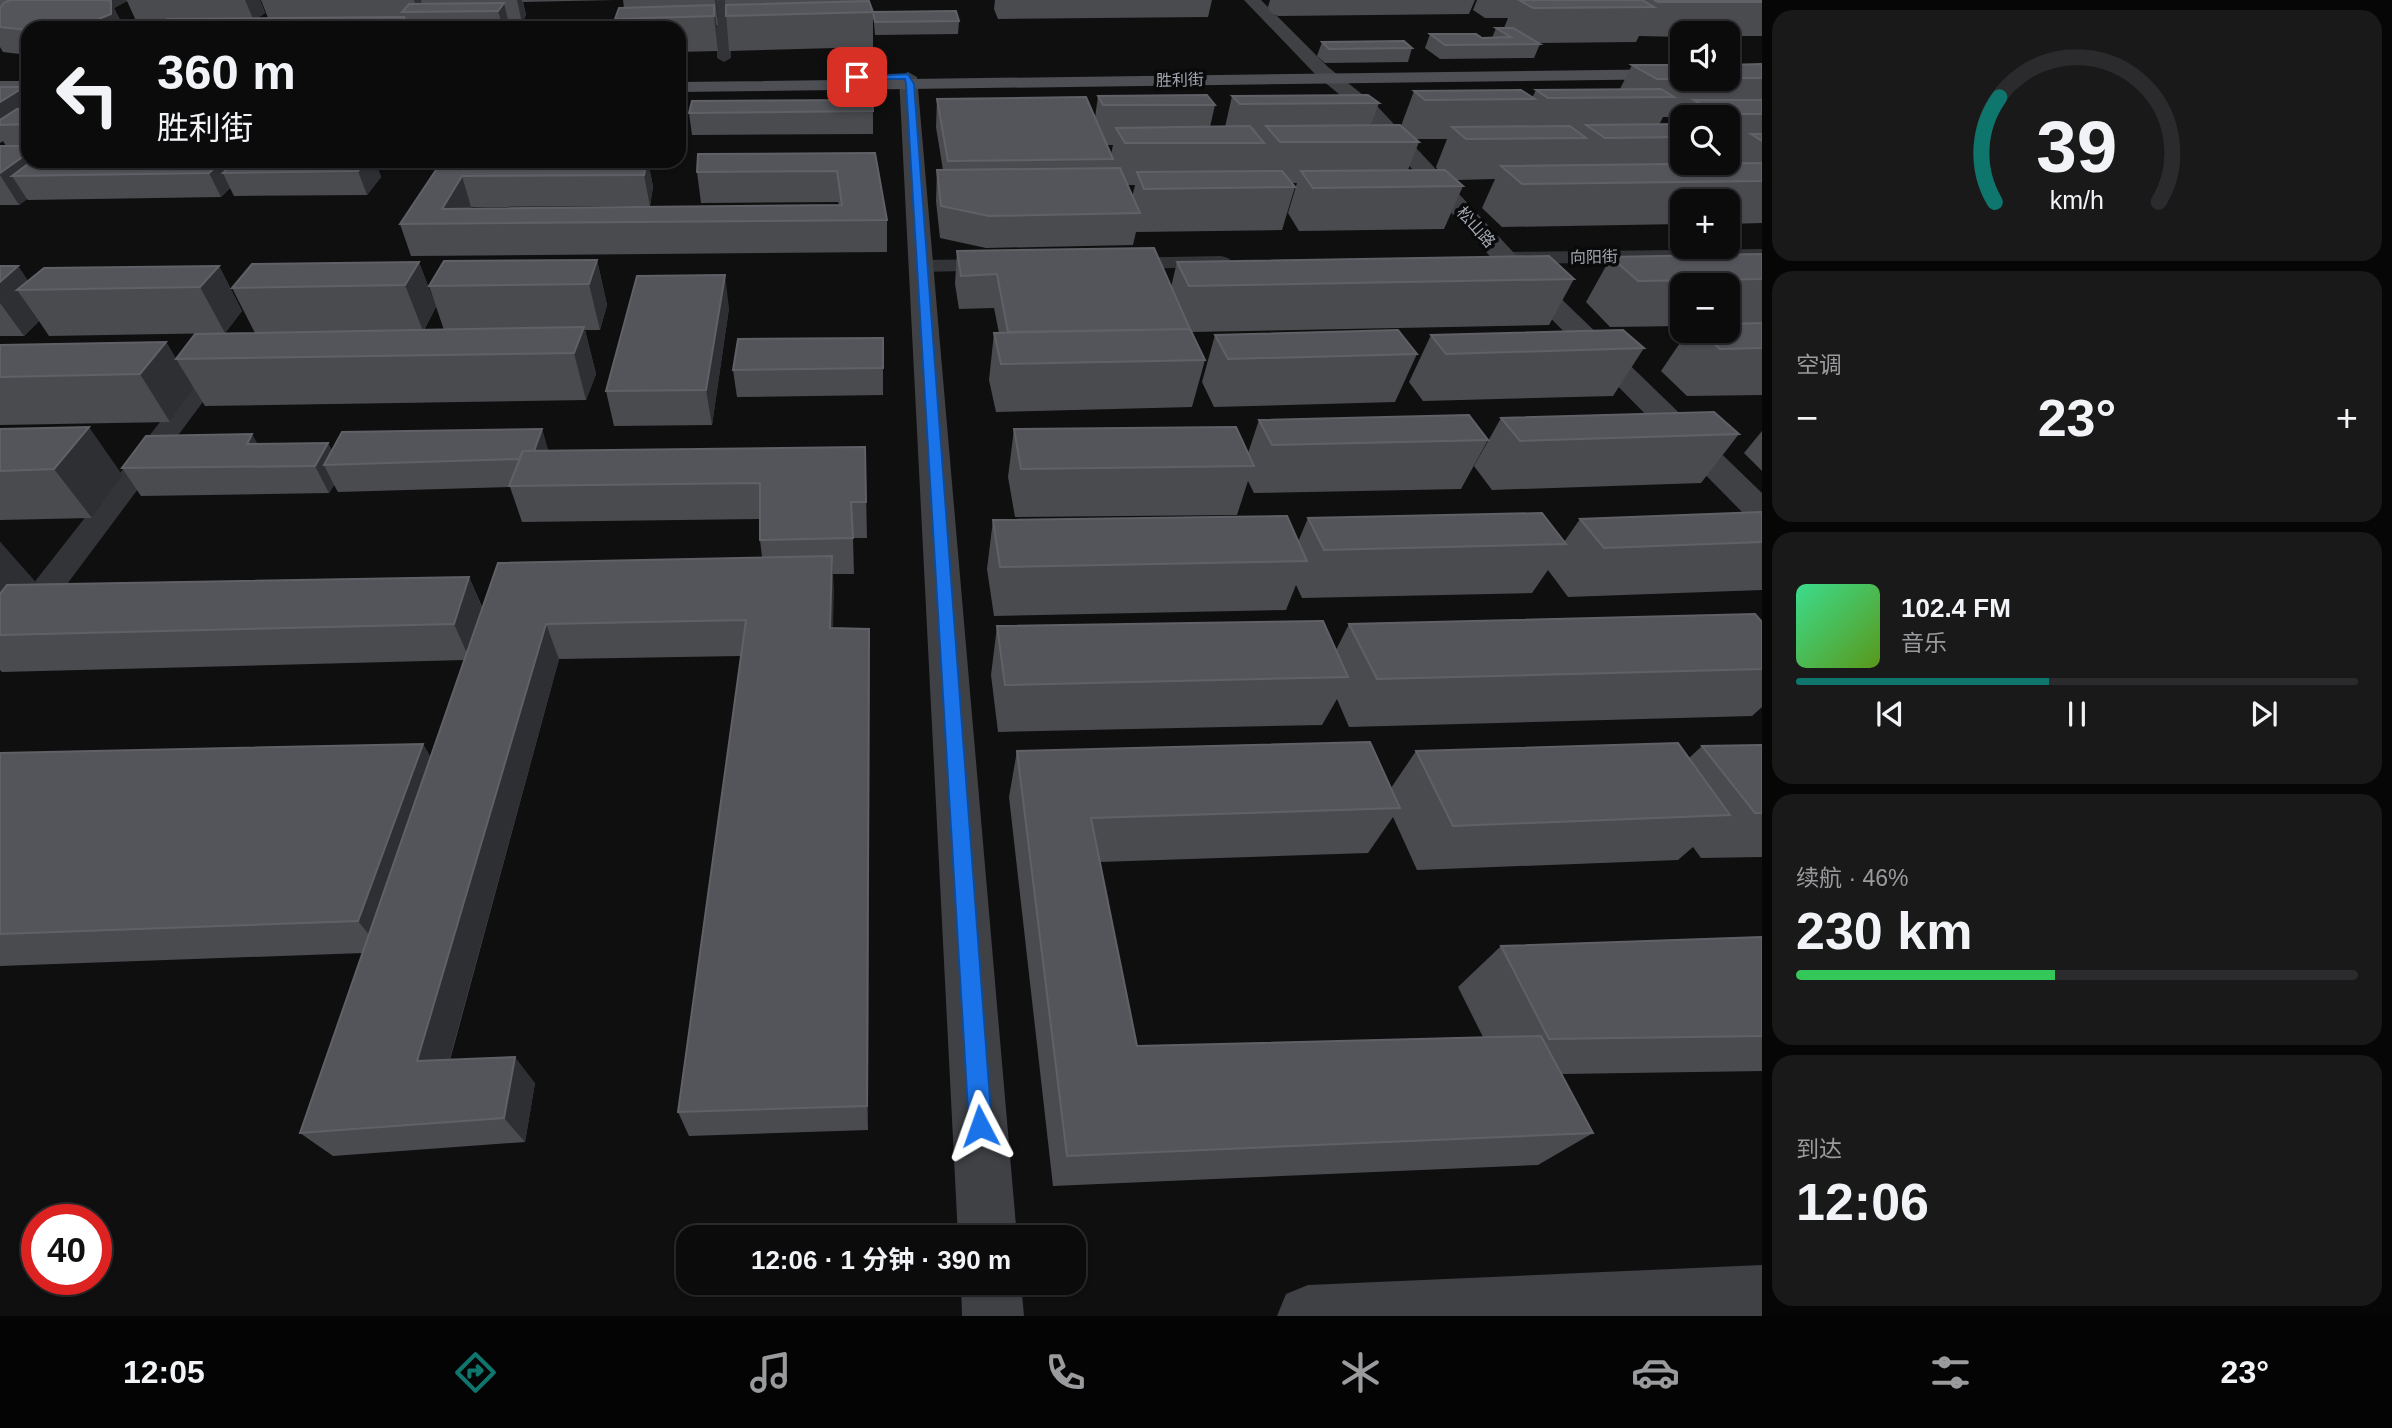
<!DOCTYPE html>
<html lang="zh">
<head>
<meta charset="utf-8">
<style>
	body { margin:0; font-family:Helvetica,"Noto Sans SC",sans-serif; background:#19191a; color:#f1f3f6; height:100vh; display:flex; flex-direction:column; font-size:26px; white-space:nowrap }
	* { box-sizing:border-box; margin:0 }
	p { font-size:23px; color:#9a9b9d }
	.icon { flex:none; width:38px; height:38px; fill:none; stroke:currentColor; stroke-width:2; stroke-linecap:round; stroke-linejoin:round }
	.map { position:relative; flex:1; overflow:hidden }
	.side { display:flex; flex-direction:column; gap:10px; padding:10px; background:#060607; width:630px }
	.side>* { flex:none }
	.banner { position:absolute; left:21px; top:21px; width:665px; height:147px; border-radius:21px; box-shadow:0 2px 5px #0004,0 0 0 2px #2b2b2d; background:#0b0b0c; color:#f1f3f6; overflow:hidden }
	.controls { position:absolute; left:1670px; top:21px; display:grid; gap:14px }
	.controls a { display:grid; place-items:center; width:70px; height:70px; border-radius:14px; background:#0b0b0c; box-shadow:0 2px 5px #0004,0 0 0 2px #2b2b2d; font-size:35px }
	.speed { position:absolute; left:21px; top:1204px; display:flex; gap:14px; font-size:35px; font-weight:700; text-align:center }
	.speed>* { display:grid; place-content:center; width:91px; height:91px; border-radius:50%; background:#0b0b0c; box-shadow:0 2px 5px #0004,0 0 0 2px #2b2b2d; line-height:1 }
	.speed .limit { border:10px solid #d22; background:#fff; color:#111 }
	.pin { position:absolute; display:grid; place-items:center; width:60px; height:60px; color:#fff; margin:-30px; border-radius:14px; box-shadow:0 4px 10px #0006 }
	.me { position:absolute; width:77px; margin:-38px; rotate:356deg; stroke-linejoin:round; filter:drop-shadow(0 0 5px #0008) }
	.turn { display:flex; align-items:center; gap:24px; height:147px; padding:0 21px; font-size:32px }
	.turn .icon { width:91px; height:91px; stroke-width:2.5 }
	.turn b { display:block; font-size:49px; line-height:60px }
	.big { font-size:52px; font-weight:700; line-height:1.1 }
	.side .card { flex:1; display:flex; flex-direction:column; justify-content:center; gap:10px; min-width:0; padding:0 24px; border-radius:21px; background:#19191a }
	.side .dial { align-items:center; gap:0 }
	.dial svg { height:182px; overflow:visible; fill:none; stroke:#2b2b2d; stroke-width:7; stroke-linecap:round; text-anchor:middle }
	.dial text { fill:#f1f3f6; stroke:none }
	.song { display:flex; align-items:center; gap:21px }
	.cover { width:84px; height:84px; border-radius:10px; background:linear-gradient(135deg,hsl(150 70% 55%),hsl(90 70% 35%)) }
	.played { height:7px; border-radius:4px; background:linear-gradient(90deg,#0f766e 45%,#2b2b2d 45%) }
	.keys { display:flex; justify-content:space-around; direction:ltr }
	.heat { display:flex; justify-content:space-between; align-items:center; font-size:38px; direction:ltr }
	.charge { height:10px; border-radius:5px; background:linear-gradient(90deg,#34c759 46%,#2b2b2d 0) }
	.trip { position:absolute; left:676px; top:1225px; width:410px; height:70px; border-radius:21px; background:#0b0b0c; box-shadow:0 2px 5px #0004,0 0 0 2px #2b2b2d; font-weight:700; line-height:70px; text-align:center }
	.tabs { display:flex; height:112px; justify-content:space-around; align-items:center; background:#040405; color:#9a9b9d }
	.tabs .icon { width:49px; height:49px }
	.tabs .selected { color:#0f766e }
	.tabs b { font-size:32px; color:#f1f3f6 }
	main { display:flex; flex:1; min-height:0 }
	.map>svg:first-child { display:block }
</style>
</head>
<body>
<main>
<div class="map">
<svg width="1762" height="1316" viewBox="0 0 1762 1316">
	<rect width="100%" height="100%" fill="#0f0f10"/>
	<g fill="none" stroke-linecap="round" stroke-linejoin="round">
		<path fill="#333437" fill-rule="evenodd" d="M716 0H730L731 58 724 62 717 58Z
			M1762 249V261L1506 264 1499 262 1495 258 1499 254 1506 252Z
			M1221 256 1228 258 1232 262 1228 266 1117 270 1110 268 1106 264 1110 260 1117 258Z
			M1000 259 1008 260 1011 265 1008 270 922 272 914 271 911 266 914 261 922 260Z
			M220 355 229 357 232 362 229 367 12 658 0 661V626L211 357Z"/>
		<path fill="#3f4145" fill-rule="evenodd" d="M1244 0H1261L1328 67 1378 107 1514 253 1762 493V523L1750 520 1496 263 1364 115 1316 75Z
			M908 72 917 77 1017 1237H958L899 77Z
			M1762 1265V1316H1277L1286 1294 1308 1285Z
			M961 1283H1021L1024 1316H962Z"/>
		<path fill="#4d4f54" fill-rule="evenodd" d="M0 0H18L0 10Z
			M1682 69V79H1684H1682L679 92V82Z
			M0 81H28V91H0Z"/>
	</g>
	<path fill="#4a4b4f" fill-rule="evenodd" d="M10 0H260L265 13 258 18H268L261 0H615L523 2 526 15 522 23H509L510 28H153L162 22 137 23 127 1 114 8 123 26 28 28V55L3 52 0 47V8Z
		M623 0H719L717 1 719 16 718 25H716L718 40V51L679 52V28H617L615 19 624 8Z
		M725 0H864L873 12V47L729 51Z
		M995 0H1212L1208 17 998 19 994 9Z
		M1270 0H1762V36H1727V33H1682V37L1639 36 1636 42 1538 43 1540 44 1534 58 1440 59 1425 48 1430 34 1492 38 1496 28H1504L1508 18H1485L1473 10 1477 0H1475L1469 14 1278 16 1270 12 1268 7Z
		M873 12 959 21 958 34 875 35Z
		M1322 42 1412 48 1408 62 1325 63 1317 56Z
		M1762 64V223L1727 224V201H1682V224L1502 227 1482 208 1495 179 1456 180 1463 186 1444 229 1299 231 1288 213 1297 183H1291L1295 187 1282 230 1136 232 1133 245 986 248 940 238 936 201 937 170H943L936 127 937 99 1095 118 1098 96 1215 105 1210 127H1225L1232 96 1379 103 1371 125 1401 126 1414 91 1532 98 1536 90 1620 89 1632 65 1682 79H1727V65ZM1663 117H1727V157L1729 154H1739L1733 163H1682V122L1680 124 1659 125ZM1416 139H1447L1436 167 1438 170H1408L1419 142ZM1107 145H1113L1111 154ZM1127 185H1135L1132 197Z
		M0 87 28 93V161H232L233 163 235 161H375L381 177 367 195 234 196 230 188 221 197 28 200 27 199 19 205H0V146H6L3 141 0 143Z
		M873 111V134L692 135 689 113Z
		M875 153 887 220V252L411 256 400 224 442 161H648L653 187 650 206 471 207 470 208 839 205 838 202 701 203 697 172Z
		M957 251 1171 287 1177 262 1574 279 1549 325 1191 332 1205 360 1192 407 996 412 989 380 994 333H999L994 308 959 309 955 284Z
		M1762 254V395L1687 396 1661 371 1688 331H1727V285H1682V326L1610 327 1586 302 1611 257Z
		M597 260 607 305 600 330H585L596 374 586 400 205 406 176 359 255 333 232 288 419 262 436 307 424 330H444L429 286Z
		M0 266H18L28 281 219 266 242 311 225 333 49 336 39 321 24 336H0Z
		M729 308 712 425 614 426 606 391Z
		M1215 335 1417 354 1395 402 1214 407 1202 382Z
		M1431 335 1644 348 1613 396 1423 401 1409 382Z
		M883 338V395L737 397 733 370Z
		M166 342 194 389 170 422 0 425V345Z
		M1501 418 1739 434 1701 483 1492 490 1474 466Z
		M1259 420 1488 440 1461 489 1254 493 1248 481 1237 515 1015 517 1008 477 1014 429 1248 453Z
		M0 429 123 476 92 518 0 520Z
		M542 429 548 451 865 447 867 538H853L854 574H833V628L869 629 868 1130 689 1136 678 1112 741 656 559 659 450 1060 535 1083 525 1142 333 1156 300 1133 363 953 0 966V753L423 744 431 758 465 660 2 672 0 670V542L37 584 469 577 483 609 762 557 760 540V519L522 522 510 487 338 492 334 485 329 493 141 496 122 468 258 444 328 443 332 451Z
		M1762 431V471L1744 453Z
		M1762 512V590L1568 597 1548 570 1532 593 1302 598 1296 585 1286 610 994 616 987 569 993 520 1298 542 1308 518 1564 542 1580 519Z
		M1762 622V707L1752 716 1349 727 1337 699 1322 725 998 732 991 675 997 626 1336 650 1349 624Z
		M1762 745V857L1701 858 1693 847 1678 860 1417 870 1393 817 1368 853 1100 862 1137 1046 1483 1037 1458 987 1501 946 1762 937V1071L1562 1074 1593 1133 1538 1165 1053 1186 1009 797 1017 751 1391 788 1416 751 1689 758 1702 746Z"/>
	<path fill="#2e2f32" d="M84 0H126L127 1 114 8 123 28H77Z
		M245 0H260L265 13 254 21Z
		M414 0H421L424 12H418Z
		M517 0H522L526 15 522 23Z
		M715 0H717L719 16 718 25Z
		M504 3 510 28H503L498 11Z
		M714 5 718 40V51L714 16Z
		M405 20 407 28H397Z
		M24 87 28 93V124L0 125V102Z
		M28 153V161H46L12 176 27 199 19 205 0 175V173Z
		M222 161H232L238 172 223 173 230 188 221 197 209 173Z
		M366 161H375L381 177 367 195 358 171Z
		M647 161H648L653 187 650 206 644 175Z
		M462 176 471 207 462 223 442 209Z
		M597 260 607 305 600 330 589 284Z
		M419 262 436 307 423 331 405 285Z
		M18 266 34 290H17L39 321 24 336 0 303V282Z
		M219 266 242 311 225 333 200 287Z
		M725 275 729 308 712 425 706 390Z
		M584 327 596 374 586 400 574 353Z
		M166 342 194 389 170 422 140 374Z
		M89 427 123 476 92 518 54 469Z
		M542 429 550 456 540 487 531 459Z
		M252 434 268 462 247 444Z
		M328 443 339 464 324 465 334 485 329 493 315 466Z
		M0 542 39 586 0 635Z
		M832 556 834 591 832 664 830 628Z
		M469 577 484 613 470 660 454 624Z
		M546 624 559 659 442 1087 417 1061Z
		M869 629 870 665 868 1130 867 1106Z
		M423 744 442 778 383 952 358 921Z
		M515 1057 535 1083 525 1142 504 1118Z"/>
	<path fill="#53555a" stroke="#606167" stroke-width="2" d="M10 0H104L111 1V14L77 28H28V30L0 27V8L4 3Z
		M1519 0H1642L1654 7 1533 8Z
		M1654 0H1762V2H1658Z
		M869 1 873 12 726 16V5Z
		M504 3 498 11 402 12 409 4Z
		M714 5V16L615 19 619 8Z
		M956 11 959 21 875 22 873 12Z
		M404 17 405 20 397 28H153L167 19Z
		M1496 28H1513L1540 44 1445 45 1430 34H1476L1482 38 1511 37Z
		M1404 41 1412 48 1329 49 1322 42Z
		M1762 64V78H1727V65Z
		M1632 65H1682V79H1657Z
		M0 87H24L0 102Z
		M1661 89 1674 97 1548 98 1536 90Z
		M1521 90 1535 99 1425 100 1414 91Z
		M1207 95 1215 105H1103L1098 96Z
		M1368 95 1379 103 1240 104 1232 96Z
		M1086 97 1113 159 948 161 937 99Z
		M872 100 873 111 689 113 692 101Z
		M1694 100H1762V114H1717Z
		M17 109H28V124L0 125V120Z
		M1682 124V137L1605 138 1586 125Z
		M1400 125 1419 142H1280L1266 126Z
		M1250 126 1264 143H1125L1116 128Z
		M1570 126 1586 138 1466 139 1452 127Z
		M1727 130 1739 137H1727Z
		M1751 134H1762V141Z
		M0 146H28V153L0 173Z
		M875 153 887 220 400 224 442 161H647L644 175 462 176 442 209 842 205 837 171 697 172 698 154Z
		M32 161H222L209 173 12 176Z
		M235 161H366L358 171 223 173Z
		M1762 163V181L1522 184 1501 166Z
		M1120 168 1140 213 989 216 941 206 937 170Z
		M1445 170 1463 186 1313 188 1301 171Z
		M1282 171 1295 187 1144 189 1137 172Z
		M1154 248 1190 329 1008 332 997 274 961 276 957 251Z
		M1762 254V279L1638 281 1611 257Z
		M1549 256 1574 279 1189 286 1177 262Z
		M597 260 589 284 429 286 444 261Z
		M419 262 405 285 232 288 252 264Z
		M0 266H18L0 282Z
		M219 266 200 287 17 290 44 268Z
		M725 275 706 390 606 391 637 276Z
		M1762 323V348L1720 349 1699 331H1727V324Z
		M584 327 574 353 176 359 195 334Z
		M1190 329 1205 360 1001 364 994 333Z
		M1398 330 1417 354 1228 359 1215 335Z
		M1623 330 1644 348 1446 354 1431 335Z
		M883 338V368L733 370 738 339Z
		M166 342 140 374 0 377V345Z
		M1714 412 1739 434 1520 441 1501 418Z
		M1469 415 1488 440 1272 445 1259 420Z
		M89 427 54 469 0 471V429Z
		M1236 427 1254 466 1021 469 1014 429Z
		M542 429 534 451H523L519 459 324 465 342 432Z
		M252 434 247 444 328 443 315 466 122 468 146 436Z
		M865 447 866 502H851L853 538 760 540V483L509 486 523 451Z
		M1762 512V542L1604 548 1580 519Z
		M1542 513 1566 544 1324 550 1308 518Z
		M1287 516 1307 561 1000 567 993 520Z
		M832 556 830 628 869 629 867 1106 678 1112 746 620 546 624 417 1061 515 1057 504 1118 300 1133 498 563Z
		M469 577 454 624 0 635V594L7 585Z
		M1755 614 1762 622V669L1377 679 1349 624Z
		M1323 621 1348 677 1005 685 997 626Z
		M1370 742 1400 808 1091 818 1137 1046 1541 1036 1593 1133 1067 1156 1017 751Z
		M1678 743 1730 815 1453 826 1416 751Z
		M423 744 358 921 0 934V753Z
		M1762 745V813H1755L1702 746Z
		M1762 937V1036L1549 1039 1501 946Z"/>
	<path fill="#1a73e8" stroke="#114b97" stroke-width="2" d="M908 74 914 84 992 1126 988 1134 980 1138 972 1134 969 1126 906 84 905 79H857L853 77Z"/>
	<g text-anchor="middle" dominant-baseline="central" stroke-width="7" stroke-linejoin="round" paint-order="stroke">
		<g font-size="16" fill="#a2a6b0" stroke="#0a0a0b">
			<text transform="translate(1180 80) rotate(-1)">胜利街</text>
			<text transform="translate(1476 227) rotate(48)">松山路</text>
			<text transform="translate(1594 257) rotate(-1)">向阳街</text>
		</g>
	</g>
</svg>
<div class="controls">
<a><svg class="icon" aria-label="sound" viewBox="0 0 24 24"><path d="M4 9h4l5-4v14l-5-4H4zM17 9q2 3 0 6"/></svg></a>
<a><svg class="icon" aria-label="search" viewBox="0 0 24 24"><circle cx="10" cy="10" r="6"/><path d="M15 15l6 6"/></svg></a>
<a>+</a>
<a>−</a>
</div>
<div class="speed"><div class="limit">40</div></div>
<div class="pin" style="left:857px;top:77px;background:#d93025"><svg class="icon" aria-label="arrive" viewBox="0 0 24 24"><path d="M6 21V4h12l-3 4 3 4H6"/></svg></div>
<svg class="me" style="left:980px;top:1126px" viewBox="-20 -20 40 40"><path d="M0-17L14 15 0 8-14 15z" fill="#1a73e8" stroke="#fff" stroke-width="4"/></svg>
<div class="trip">12:06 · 1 分钟 · 390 m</div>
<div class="banner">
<div class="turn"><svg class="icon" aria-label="left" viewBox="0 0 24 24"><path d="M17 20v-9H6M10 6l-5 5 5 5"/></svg><div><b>360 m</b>胜利街</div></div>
</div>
</div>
<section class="side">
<div class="card dial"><svg viewBox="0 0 100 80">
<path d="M14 69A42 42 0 1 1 86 69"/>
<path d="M14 69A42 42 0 0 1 16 23" stroke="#0f766e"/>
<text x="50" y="56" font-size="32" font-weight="700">39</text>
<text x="50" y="72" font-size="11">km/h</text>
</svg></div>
<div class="card"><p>空调</p>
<div class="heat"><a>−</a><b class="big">23°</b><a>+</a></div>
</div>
<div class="card">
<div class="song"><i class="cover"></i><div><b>102.4 FM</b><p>音乐</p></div></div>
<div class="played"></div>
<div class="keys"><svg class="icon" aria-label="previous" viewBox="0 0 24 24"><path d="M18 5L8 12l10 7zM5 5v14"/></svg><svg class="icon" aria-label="pause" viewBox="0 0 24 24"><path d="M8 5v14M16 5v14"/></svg><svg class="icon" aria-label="next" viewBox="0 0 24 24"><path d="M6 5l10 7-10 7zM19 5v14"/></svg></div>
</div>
<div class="card"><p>续航 · 46%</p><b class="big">230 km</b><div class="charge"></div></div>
<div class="card"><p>到达</p><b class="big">12:06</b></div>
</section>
</main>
<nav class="tabs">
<b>12:05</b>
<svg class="icon selected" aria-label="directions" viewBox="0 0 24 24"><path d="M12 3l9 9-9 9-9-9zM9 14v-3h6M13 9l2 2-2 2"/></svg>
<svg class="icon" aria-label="music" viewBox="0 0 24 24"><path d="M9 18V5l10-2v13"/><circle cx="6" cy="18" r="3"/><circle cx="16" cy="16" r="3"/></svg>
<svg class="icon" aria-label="phone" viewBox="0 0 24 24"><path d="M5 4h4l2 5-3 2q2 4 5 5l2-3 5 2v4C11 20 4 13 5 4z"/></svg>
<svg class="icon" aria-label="climate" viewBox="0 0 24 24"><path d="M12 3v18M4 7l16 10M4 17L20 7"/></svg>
<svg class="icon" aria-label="car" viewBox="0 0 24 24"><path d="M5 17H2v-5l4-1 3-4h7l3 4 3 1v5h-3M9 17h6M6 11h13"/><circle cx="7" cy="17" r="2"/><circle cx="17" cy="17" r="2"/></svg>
<svg class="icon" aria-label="filters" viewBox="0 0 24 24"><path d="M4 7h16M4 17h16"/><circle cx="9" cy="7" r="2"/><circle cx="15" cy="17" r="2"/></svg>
<b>23°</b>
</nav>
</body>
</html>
